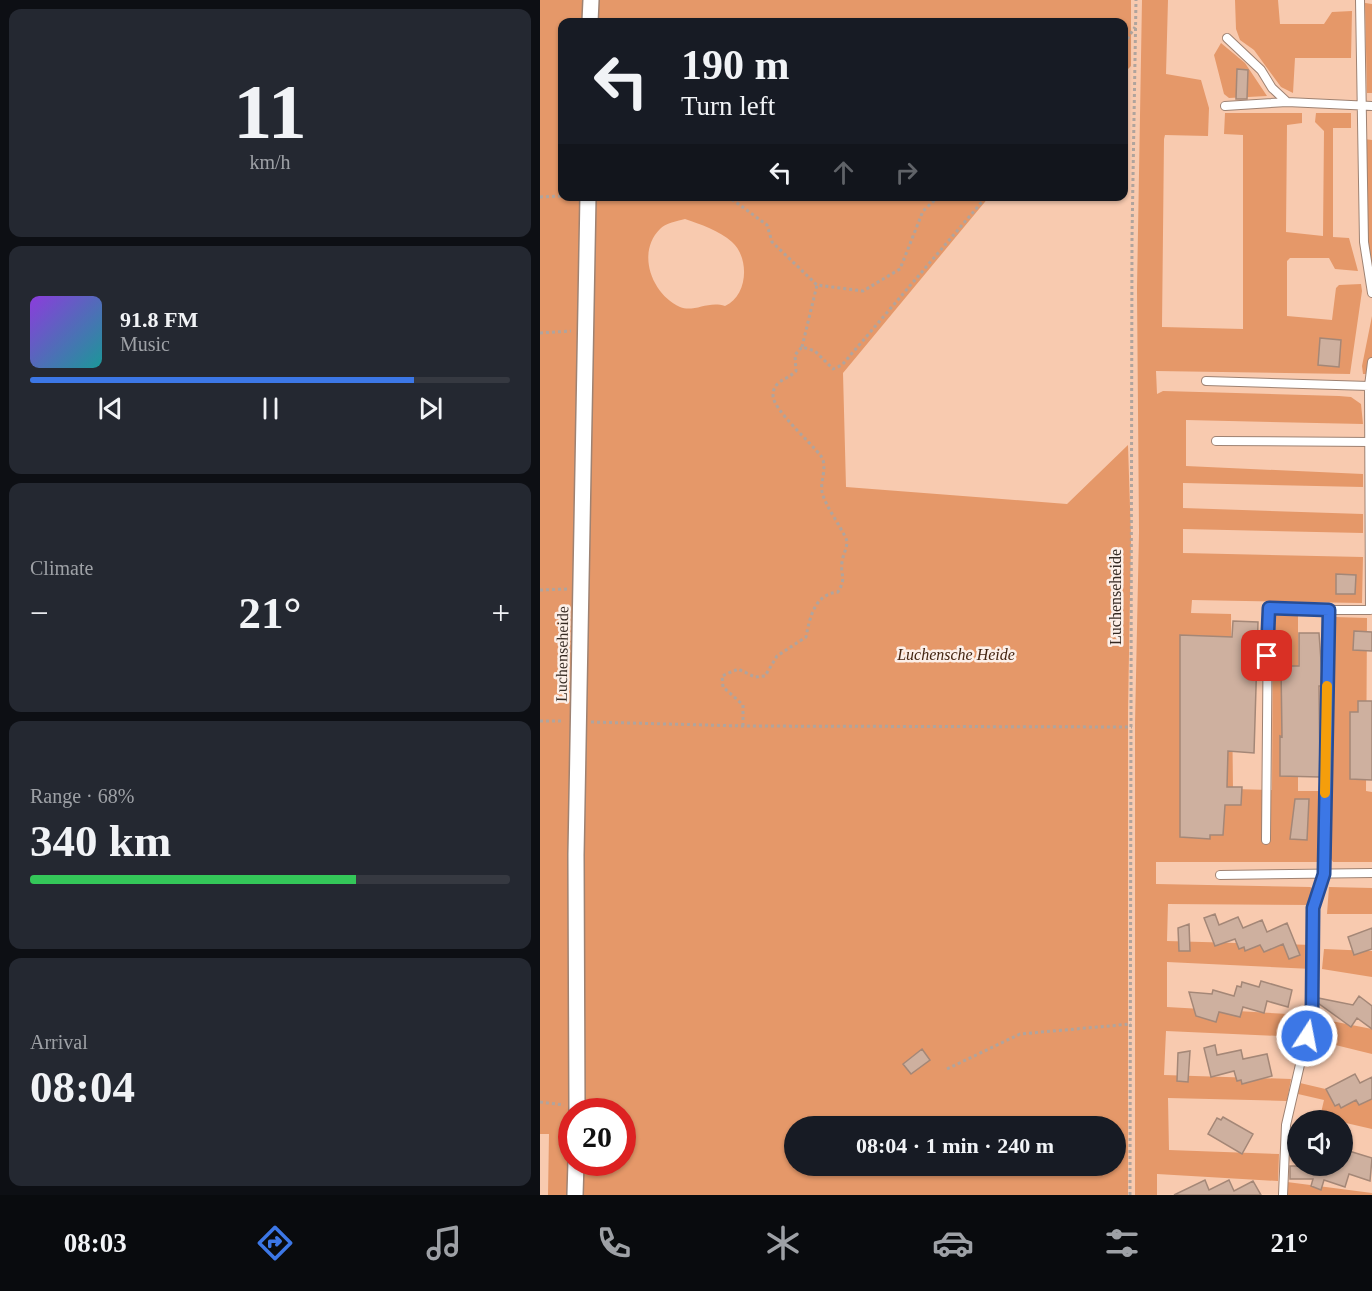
<!DOCTYPE html>
<html lang="en">
<head>
<meta charset="utf-8">
<style>
	body { margin:0; font-family:Georgia,serif; background:#242831; color:#f1f3f6; height:100vh; display:flex; flex-direction:column; font-size:22px; white-space:nowrap }
	* { box-sizing:border-box; margin:0 }
	p { font-size:20px; color:#9ea1a6 }
	.icon { flex:none; width:33px; height:33px; fill:none; stroke:currentColor; stroke-width:2; stroke-linecap:round; stroke-linejoin:round }
	.map { position:relative; flex:1; overflow:hidden }
	.details { display:flex; flex-direction:column; gap:9px; padding:9px; background:#0d0f14; width:540px }
	.details>* { flex:none }
	.guide { position:absolute; left:18px; top:18px; width:570px; height:183px; border-radius:12px; box-shadow:0 2px 4px #0004; background:#171b24; color:#f1f3f6; overflow:hidden }
	.buttons { position:absolute; left:747px; top:1110px; display:grid; gap:12px }
	.buttons a { display:grid; place-items:center; width:66px; height:66px; border-radius:50%; background:#171b24; box-shadow:0 2px 4px #0004; font-size:30px }
	.speed { position:absolute; left:18px; top:1098px; display:flex; gap:12px; font-size:30px; font-weight:700; text-align:center }
	.speed>* { display:grid; place-content:center; width:78px; height:78px; border-radius:50%; background:#171b24; box-shadow:0 2px 4px #0004; line-height:1 }
	.speed .limit { border:9px solid #d22; background:#fff; color:#111 }
	.pin { position:absolute; display:grid; place-items:center; width:51px; height:51px; color:#fff; margin:-26px; border-radius:12px; box-shadow:0 3px 9px #0006 }
	.me { position:absolute; width:66px; margin:-33px; rotate:11deg; stroke-linejoin:round; filter:drop-shadow(0 0 4px #0008) }
	.turn { display:flex; align-items:center; gap:21px; height:126px; padding:0 24px; font-size:27px }
	.turn .icon { width:78px; height:78px; stroke-width:2.5 }
	.turn b { display:block; font-size:42px; line-height:51px }
	.lanes { display:flex; align-items:center; height:57px; padding:0 24px; background:#0003; justify-content:center; gap:30px; direction:ltr }
	.lanes .off { opacity:.35 }
	.big { font-size:45px; font-weight:700; line-height:1.1 }
	.details .card { flex:1; display:flex; flex-direction:column; justify-content:center; gap:9px; min-width:0; padding:0 21px; border-radius:12px; background:#242831 }
	.details .dial { align-items:center; gap:0 }
	.dial b { font-size:78px; line-height:1 }
	.song { display:flex; align-items:center; gap:18px }
	.cover { width:72px; height:72px; border-radius:9px; background:linear-gradient(135deg,hsl(270 70% 55%),hsl(180 70% 35%)) }
	.played { height:6px; border-radius:3px; background:linear-gradient(90deg,#3c77e6 80%,#363941 80%) }
	.keys { display:flex; justify-content:space-around; direction:ltr }
	.heat { display:flex; justify-content:space-between; align-items:center; font-size:33px; direction:ltr }
	.charge { height:9px; border-radius:4px; background:linear-gradient(90deg,#34c759 68%,#363941 0) }
	.trip { position:absolute; left:244px; top:1116px; width:342px; height:60px; border-radius:30px; background:#171b24; box-shadow:0 2px 4px #0004; font-weight:700; line-height:60px; text-align:center }
	.tab-bar { display:flex; height:96px; justify-content:space-around; align-items:center; background:#090b0e; color:#9ea1a6 }
	.tab-bar .icon { width:42px; height:42px }
	.tab-bar .current { color:#3c77e6 }
	.tab-bar b { font-size:27px; color:#f1f3f6 }
	main { display:flex; flex:1; min-height:0 }
	.map>svg:first-child { display:block }
</style>
</head>
<body>
<main>
<section class="details">
<div class="card dial"><b>11</b><p>km/h</p></div>
<div class="card">
<div class="song"><i class="cover"></i><div><b>91.8 FM</b><p>Music</p></div></div>
<div class="played"></div>
<div class="keys"><svg class="icon" aria-label="previous" viewBox="0 0 24 24"><path d="M18 5L8 12l10 7zM5 5v14"/></svg><svg class="icon" aria-label="pause" viewBox="0 0 24 24"><path d="M8 5v14M16 5v14"/></svg><svg class="icon" aria-label="next" viewBox="0 0 24 24"><path d="M6 5l10 7-10 7zM19 5v14"/></svg></div>
</div>
<div class="card"><p>Climate</p>
<div class="heat"><a>−</a><b class="big">21°</b><a>+</a></div>
</div>
<div class="card"><p>Range · 68%</p><b class="big">340 km</b><div class="charge"></div></div>
<div class="card"><p>Arrival</p><b class="big">08:04</b></div>
</section>
<div class="map">
<svg width="832" height="1195" viewBox="0 0 832 1195">
	<rect width="100%" height="100%" fill="#fcefe8"/>
	<path fill="#f8caaf" fill-rule="evenodd" d="M0 0H832V1195H0ZM22 22H584V196H22ZM32 1112H82V1162H32ZM758 1120H802V1166H758ZM255 1126H576V1166H255Z"/>
	<path fill="#e59869" fill-rule="evenodd" d="M0 0H47V22H22V196L43 197 30 1195H8L9 1134H0Z
		M54 0H591V66L584 73V22H54Z
		M602 0H628L626 74 661 80 669 108 668 136 625 135 624 139 622 327 703 329V135L684 134 685 113H762V123L747 125 746 232 783 236 784 131 775 122 776 113H811V128H793V237L809 238 818 271 795 269 789 258H750L747 261V316L792 320 796 288 799 285 821 284 822 291 810 374 616 371 617 394 623 391 799 396 811 397 821 404 823 424 646 420V466L823 474V487L643 483V508L823 514V533L643 529V553L823 557 822 603 652 600 651 613 691 614 693 789 732 790 733 615 758 616V791H779L778 862H616V884L770 887 777 890 776 905 628 904 627 941 773 945 772 969 627 962V1007L766 1015 762 1037 626 1031 624 1075 751 1079 747 1101 628 1098 629 1150 739 1154 738 1181 617 1174V1195H595V724L599 532 597 289Z
		M695 0H738L740 24H784L792 12 812 11 811 58H755L753 93 741 87 714 50 700 40 696 29Z
		M825 3 832 4V93H827Z
		M681 43 705 63 727 96 689 98 684 94 674 55Z
		M824 139 832 140V279L825 256Z
		M50 197H449L303 373 306 487 527 504 588 445 591 538 588 711V1195H38V1163L82 1162V1112L40 1111ZM145 219C160 224 180 231 192 242 210 258 208 296 185 306 168 300 154 313 140 307 112 294 96 253 120 229 125 223 138 221 145 219ZM255 1126H576V1166H255Z
		M832 316V374H823L822 366Z
		M794 617 827 618 826 791 832 792V862H793L790 857Z
		M789 887 832 888V914H787Z
		M784 949 832 951V977L782 969Z
		M776 1018 832 1029V1054L771 1039Z
		M760 1083 832 1100V1129L780 1117 784 1100 758 1094Z
		M747 1182 832 1193V1195H747Z"/>
	<path fill="#ceb09f" stroke="#a48777" stroke-width="1.5" d="M697 69 708 70 707 99H696Z
		M780 338 801 340 799 367 778 365Z
		M796 574 816 575 815 594H796Z
		M693 621 718 622 714 753 688 751 687 787H702L701 805H685L683 835H670V839L640 837V635L692 637Z
		M814 631 832 632V651L813 650Z
		M759 633H779L782 675V686H779L780 777 740 776V736L742 737 741 666H759Z
		M818 701H832V780L810 779V712H818Z
		M755 799H769L767 840 750 839Z
		M675 914 679 925 698 917 703 928 722 920 727 932 747 923 760 955 749 959 743 944 724 952 720 945 705 951 704 947 699 949 695 939 675 946 664 918Z
		M649 924 650 951H639L638 928Z
		M832 928V949L814 955 808 937Z
		M721 981 752 990 748 1007 727 1001 724 1013 703 1007 700 1017 679 1012 676 1022 656 1016 649 992 672 994 673 990 694 996 697 986 701 987 702 982 719 987Z
		M819 996 832 1006V1029L817 1018 811 1027 778 1003V998L813 1005Z
		M675 1045 677 1055 701 1050 703 1059 727 1054 732 1076 702 1084 701 1080 697 1081 694 1071 671 1077 664 1048Z
		M382 1049 390 1060 371 1074 363 1064Z
		M650 1051 648 1082 637 1081 638 1053Z
		M815 1074 820 1083 832 1077V1099L819 1105 816 1100 801 1108 799 1104 795 1106 786 1089Z
		M683 1117 713 1134 702 1154 668 1134 677 1118 681 1120Z
		M809 1151 832 1158 830 1181 809 1174 805 1187 784 1180 781 1190 771 1186 773 1179H750V1166H802L804 1154 808 1155Z
		M665 1180 669 1190 689 1180 694 1191 713 1181 721 1195H634Z"/>
	<g fill="none" stroke-linecap="round" stroke-linejoin="round">
		<g stroke="#9e8272" stroke-width="10">
			<path id="service" d="M820 0 824 242 832 293
				M687 38 721 70 732 88 747 102 832 106
				M685 106 747 102
				M666 381 829 386
				M676 441 830 442
				M726 840 728 610 729 608 789 610
				M680 875 832 873
				M743 1195 746 1125 772 1013 773 908 784 874 789 610H830L829 386 832 362"/>
		</g>
		<g stroke="#9e8272" stroke-width="18">
			<path id="minor" d="M50 22 51 0
				M37 1112 36 855 48 196
				M35 1195 36 1162"/>
		</g>
		<path stroke="#b0a49d" stroke-width="3" stroke-dasharray="3 3" stroke-linecap="butt" d="M584 44 595 27
			M174 196 193 200 227 225 232 242 277 285 323 291 360 269 383 211 399 196
			M0 197 22 196
			M0 333 31 331
			M262 347 277 285
			M0 590 28 589
			M0 721H24
			M51 722 203 726 592 727
			M203 726V705L183 687 182 676 198 669 215 677 225 676 237 656 266 637C270 616 275 594 298 592 307 577 300 576 302 562 303 554 307 549 307 541 301 526 285 506 282 492 280 480 288 467 281 456 271 443 233 409 233 396 233 380 246 381 256 371L255 355 262 347 275 351 293 369 302 365 447 196
			M407 1069 480 1034 591 1024
			M0 1102 24 1105
			M590 1195 592 238 596 0"/>
		<use href="#service" stroke="#fff" stroke-width="8"/>
		<use href="#minor" stroke="#fff" stroke-width="15"/>
	</g>
	<g fill="none" stroke-linecap="round" stroke-linejoin="round">
		<g stroke="#274d96" stroke-width="15">
			<path id="route" d="M727 656 729 608 789 610 784 874 773 908 772 1013 767 1036"/>
		</g>
		<use href="#route" stroke="#3c77e6" stroke-width="10"/>
		<path stroke="#f59e0b" stroke-width="10" d="M785 793 787 686"/>
	</g>
	<g text-anchor="middle" dominant-baseline="central" stroke-width="5" stroke-linejoin="round" paint-order="stroke">
		<g font-size="16" fill="#342922" stroke="#fcefe8">
			<text transform="translate(575 597) rotate(-90)">Luchenseheide</text>
			<text transform="translate(22 654) rotate(-89)">Luchenseheide</text>
		</g>
		<g font-size="16" font-style="italic" fill="#442511" stroke="#fcefe8">
			<text x="416" y="654">Luchensche Heide</text>
		</g>
	</g>
</svg>
<div class="buttons">
<a><svg class="icon" aria-label="sound" viewBox="0 0 24 24"><path d="M4 9h4l5-4v14l-5-4H4zM17 9q2 3 0 6"/></svg></a>
</div>
<div class="speed"><div class="limit">20</div></div>
<div class="pin" style="left:727px;top:656px;background:#d93025"><svg class="icon" aria-label="arrive" viewBox="0 0 24 24"><path d="M6 21V4h12l-3 4 3 4H6"/></svg></div>
<svg class="me" style="left:767px;top:1036px" viewBox="-20 -20 40 40"><circle r="17" fill="#3c77e6" stroke="#fff" stroke-width="3"/><path d="M0-11L8 9 0 5-8 9z" fill="#fff"/></svg>
<div class="trip">08:04 · 1 min · 240 m</div>
<div class="guide">
<div class="turn"><svg class="icon" aria-label="left" viewBox="0 0 24 24"><path d="M17 20v-9H6M10 6l-5 5 5 5"/></svg><div><b>190 m</b>Turn left</div></div>
<div class="lanes"><svg class="icon" aria-label="left" viewBox="0 0 24 24"><path d="M17 20v-9H6M10 6l-5 5 5 5"/></svg><svg class="icon off" aria-label="ahead" viewBox="0 0 24 24"><path d="M12 20V5M6 11l6-6 6 6"/></svg><svg class="icon off" aria-label="right" viewBox="0 0 24 24"><path d="M7 20v-9h11M14 6l5 5-5 5"/></svg></div>
</div>
</div>
</main>
<nav class="tab-bar">
<b>08:03</b>
<svg class="icon current" aria-label="directions" viewBox="0 0 24 24"><path d="M12 3l9 9-9 9-9-9zM9 14v-3h6M13 9l2 2-2 2"/></svg>
<svg class="icon" aria-label="music" viewBox="0 0 24 24"><path d="M9 18V5l10-2v13"/><circle cx="6" cy="18" r="3"/><circle cx="16" cy="16" r="3"/></svg>
<svg class="icon" aria-label="phone" viewBox="0 0 24 24"><path d="M5 4h4l2 5-3 2q2 4 5 5l2-3 5 2v4C11 20 4 13 5 4z"/></svg>
<svg class="icon" aria-label="climate" viewBox="0 0 24 24"><path d="M12 3v18M4 7l16 10M4 17L20 7"/></svg>
<svg class="icon" aria-label="car" viewBox="0 0 24 24"><path d="M5 17H2v-5l4-1 3-4h7l3 4 3 1v5h-3M9 17h6M6 11h13"/><circle cx="7" cy="17" r="2"/><circle cx="17" cy="17" r="2"/></svg>
<svg class="icon" aria-label="filters" viewBox="0 0 24 24"><path d="M4 7h16M4 17h16"/><circle cx="9" cy="7" r="2"/><circle cx="15" cy="17" r="2"/></svg>
<b>21°</b>
</nav>
</body>
</html>
